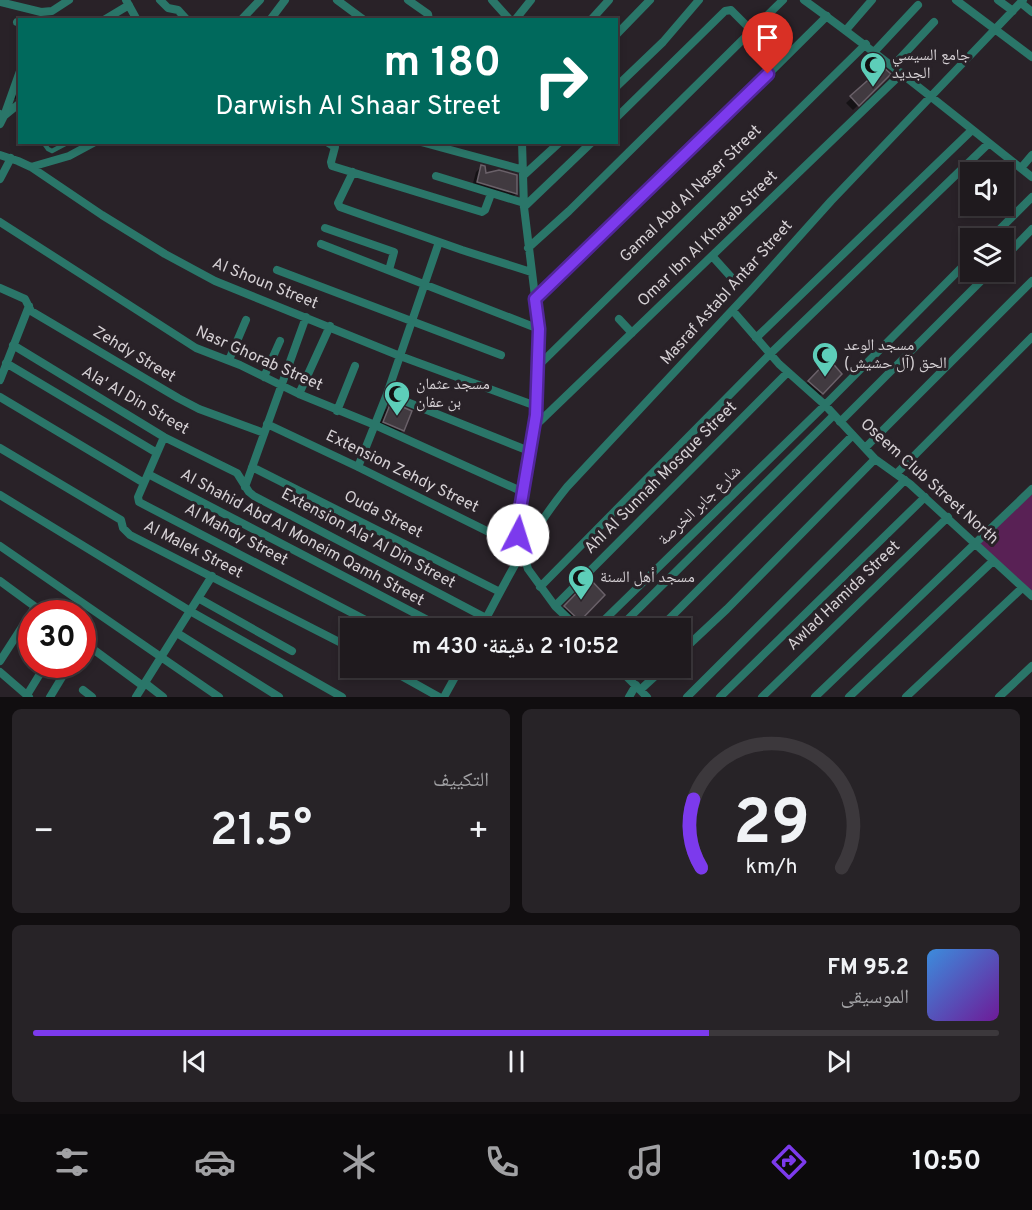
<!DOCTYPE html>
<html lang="ar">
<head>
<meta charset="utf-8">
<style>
	body { margin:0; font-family:Overpass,"Noto Naskh Arabic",sans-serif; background:#272327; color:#f1f3f6; direction:rtl; height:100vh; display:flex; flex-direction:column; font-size:22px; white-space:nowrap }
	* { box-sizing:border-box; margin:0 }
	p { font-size:20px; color:#a1a1a4 }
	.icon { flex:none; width:33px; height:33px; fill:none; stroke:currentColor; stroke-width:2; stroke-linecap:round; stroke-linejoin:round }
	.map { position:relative; height:697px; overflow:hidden; direction:ltr }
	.panel { display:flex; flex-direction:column; gap:12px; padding:12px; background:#110e10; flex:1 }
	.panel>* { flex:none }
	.guide { position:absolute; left:18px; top:18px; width:600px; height:126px; border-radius:0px; box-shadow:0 3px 9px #0003,0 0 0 2px #3c383c; direction:rtl; background:#00695c; color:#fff; overflow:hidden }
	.controls { position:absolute; left:960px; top:162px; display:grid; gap:12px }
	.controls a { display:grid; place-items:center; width:54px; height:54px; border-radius:0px; background:#1f1a1e; box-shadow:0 3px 9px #0003,0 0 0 2px #3c383c; font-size:30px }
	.speed { position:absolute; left:18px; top:600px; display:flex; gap:12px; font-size:30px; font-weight:700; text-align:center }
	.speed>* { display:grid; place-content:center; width:78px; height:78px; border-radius:50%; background:#1f1a1e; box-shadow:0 3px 9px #0003,0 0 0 2px #3c383c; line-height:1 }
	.speed .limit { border:9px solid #d22; background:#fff; color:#111 }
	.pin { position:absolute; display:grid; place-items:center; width:51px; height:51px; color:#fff; margin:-62px -26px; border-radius:50% 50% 50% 0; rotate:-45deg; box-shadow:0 0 6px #0007 }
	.pin .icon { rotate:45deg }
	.me { position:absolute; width:66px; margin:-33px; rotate:5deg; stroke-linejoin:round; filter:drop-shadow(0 0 4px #0008) }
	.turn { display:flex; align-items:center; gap:21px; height:126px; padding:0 18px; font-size:27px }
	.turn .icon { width:78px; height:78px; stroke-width:2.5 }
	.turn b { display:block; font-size:42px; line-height:51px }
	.big { font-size:45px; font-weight:600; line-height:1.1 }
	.panel .card { flex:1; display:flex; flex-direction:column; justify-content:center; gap:9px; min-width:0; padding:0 21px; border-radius:9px; background:#272327 }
	.panel .dial { align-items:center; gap:0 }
	.dial svg { height:156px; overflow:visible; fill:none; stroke:#3c383c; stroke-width:7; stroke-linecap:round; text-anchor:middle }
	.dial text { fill:#f1f3f6; stroke:none }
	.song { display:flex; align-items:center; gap:18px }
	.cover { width:72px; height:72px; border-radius:9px; background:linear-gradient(135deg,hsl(210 70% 55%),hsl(280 70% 35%)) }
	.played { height:6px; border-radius:3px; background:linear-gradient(90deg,#7c3aed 70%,#3c383c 70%) }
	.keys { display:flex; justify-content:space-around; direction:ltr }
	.heat { display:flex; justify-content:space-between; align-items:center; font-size:33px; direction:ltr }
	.panel .tiles { flex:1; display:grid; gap:12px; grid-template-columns:1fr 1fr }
	.card:last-child { grid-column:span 2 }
	.trip { position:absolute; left:340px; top:618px; width:351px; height:60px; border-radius:0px; background:#1f1a1e; box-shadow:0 3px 9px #0003,0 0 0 2px #3c383c; font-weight:600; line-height:60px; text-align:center; direction:rtl }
	.tabs { display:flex; height:96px; justify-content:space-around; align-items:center; background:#0c0a0c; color:#a1a1a4 }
	.tabs .icon { width:42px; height:42px }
	.tabs .active { color:#7c3aed }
	.tabs b { font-size:27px; color:#f1f3f6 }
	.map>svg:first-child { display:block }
</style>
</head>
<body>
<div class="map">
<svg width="1032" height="697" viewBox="0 0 1032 697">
	<rect width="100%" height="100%" fill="#292228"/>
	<path fill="#592155" d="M1032 494V595L978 545Z"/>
	<path fill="#0007" d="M883 69 884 80 853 110 846 103Z
		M20 84V98L14 99Z
		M481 167 484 175 515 176 516 194 510 199 472 187 476 172Z
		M829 361 840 374 817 399 803 387Z
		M391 404 403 430 397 436 378 427 385 410Z
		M590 582 603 595 571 627 558 614Z"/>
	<path fill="#413a40" stroke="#6a6169" stroke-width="1.5" d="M883 67 891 74 859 106 850 96Z
		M481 165 485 166 486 173 499 170 517 175V194L477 182Z
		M829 359 842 374 823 394 808 381Z
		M391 402 412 411 404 431 383 422Z
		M590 579 605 595 580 621 564 606Z"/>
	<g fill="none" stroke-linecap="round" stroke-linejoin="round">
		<path stroke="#2a7669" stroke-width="4.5" d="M43 142 48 149 52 151 69 142"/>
		<path stroke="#2a7669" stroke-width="8" d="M126 0 137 20
			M160 0 168 8 178 10 187 20
			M337 0 364 20
			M408 0 428 14 429 20
			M492 0 510 20
			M804 0C882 56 956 117 1032 177
			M956 0 1032 57
			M998 0 1013 11
			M0 2 41 12 52 11 69 0
			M1021 3 1032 12
			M104 20 129 5
			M241 20 260 0
			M270 20 285 0
			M515 20 531 0
			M591 20 609 0
			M17 22 20 23
			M846 30 872 0
			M616 35 650 0
			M875 51 918 5
			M893 66 934 22
			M616 87 663 42 699 0
			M0 114 4 116 20 71
			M616 118 725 11 731 10 752 31
			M0 124 4 116 20 103
			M327 142 335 147 331 162 332 166 482 212 485 210 491 194
			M421 142 524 170
			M522 142 524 207 539 329 536 415 519 515 518 535 528 569 555 606 578 628
			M0 155 18 161 31 167 102 215 165 254 215 281 400 356 536 406
			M31 167 69 156 95 142
			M1021 168 1032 155
			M353 172 338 203 340 207 462 250 531 272
			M524 175 560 142
			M436 176 524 203
			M0 179 11 158
			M524 207 592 142
			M0 222 196 348 240 365 299 394 375 425 523 492
			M325 228 394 252 389 270
			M991 238 1032 197
			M321 244 539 329
			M528 248 569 211 783 0
			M713 257 731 277
			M1004 258 1032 229
			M277 270 501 355
			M0 288 25 299 31 311 178 398 199 409 264 433
			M535 299 724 118 827 16
			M733 311 779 364 825 405 875 459 910 484 1032 596
			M619 319 632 333
			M756 338 972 130
			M13 345 164 437 237 473 249 492 254 496 486 618
			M229 360 246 320
			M6 363 157 453
			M537 367 866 44
			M264 377 280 341
			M0 380 29 306
			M299 394 330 326
			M387 394 529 451
			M0 397 144 483
			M337 411 355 366
			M840 422 990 272
			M267 424 358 467 523 549
			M535 426 902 73
			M164 437 138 497 139 502 381 628
			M0 448 121 520 123 528 130 535 351 648
			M865 448 1032 281
			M252 467 500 592
			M358 467 387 394 439 242
			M897 473 1032 337
			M148 474 443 628
			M245 487 306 317
			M0 495 190 611 342 697
			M0 546 219 697
			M0 581 45 614
			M540 587 770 354 989 143
			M198 598 292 651
			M555 606 788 372
			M481 628C507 579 531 531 567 487L753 288 831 201 1023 0
			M596 628 825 405 970 259
			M619 628 834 415
			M660 628 853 435
			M177 633 279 697
			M82 641 143 686
			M681 652 727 609 875 459
			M0 661 35 607
			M387 668 439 697
			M618 668 647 697
			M0 672 29 697
			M145 683 163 697
			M83 690 92 697
			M640 690 664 668
			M27 695 46 664
			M50 697 70 664
			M136 697 212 576
			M444 697 460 668
			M629 697 636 685
			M687 697 905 480
			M720 697 925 497
			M762 697 948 517
			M815 697 1032 489
			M849 697 993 561
			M906 697 1022 588
			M999 697 1032 666"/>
	</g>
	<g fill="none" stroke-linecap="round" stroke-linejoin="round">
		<g stroke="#51269a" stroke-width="15">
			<path id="route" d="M518 535 519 515 536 415 539 329 535 299 768 74"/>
		</g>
		<use href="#route" stroke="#7c3aed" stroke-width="10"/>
	</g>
	<defs>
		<g id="mosque-pin" transform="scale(1.35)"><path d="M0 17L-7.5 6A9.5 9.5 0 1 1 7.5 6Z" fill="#5dceb9" stroke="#292228"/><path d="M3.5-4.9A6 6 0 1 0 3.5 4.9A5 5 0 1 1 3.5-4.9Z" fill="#111"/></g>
	</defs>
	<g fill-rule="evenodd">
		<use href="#mosque-pin" x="873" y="65"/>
		<use href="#mosque-pin" x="825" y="355"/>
		<use href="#mosque-pin" x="397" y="394"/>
		<use href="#mosque-pin" x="581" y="578"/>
	</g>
	<g text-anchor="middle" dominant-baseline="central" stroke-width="6" stroke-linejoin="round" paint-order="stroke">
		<g font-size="16" fill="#d5d0d4" stroke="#292228" text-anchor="start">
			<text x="892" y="56">جامع السيسي<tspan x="892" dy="18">الجديد</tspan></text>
			<text x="844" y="346">مسجد الوعد<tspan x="844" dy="18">الحق (آل حشيش)</tspan></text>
			<text x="416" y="385">مسجد عثمان<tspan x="416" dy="18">بن عفان</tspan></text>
			<text x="600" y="578">مسجد أهل السنة</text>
		</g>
		<g font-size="16" fill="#d5d0d4" stroke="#292228">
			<text transform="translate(691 194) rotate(-44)">Gamal Abd Al Naser Street</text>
			<text transform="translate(708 239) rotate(-44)">Omar Ibn Al Khatab Street</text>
			<text transform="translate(265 284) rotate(22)">Al Shoun Street</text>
			<text transform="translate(727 293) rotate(-48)">Masraf Astabl Antar Street</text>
			<text transform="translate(134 355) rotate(31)">Zehdy Street</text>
			<text transform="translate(259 359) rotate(24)">Nasr Ghorab Street</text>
			<text transform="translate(135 401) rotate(30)">Ala' Al Din Street</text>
			<text transform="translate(402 472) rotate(26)">Extension Zehdy Street</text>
			<text transform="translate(661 478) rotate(-45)">Ahl Al Sunnah Mosque Street</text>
			<text transform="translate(929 482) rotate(42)">Oseem Club Street North</text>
			<text transform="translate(700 506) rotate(-44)">شارع جابر الخرصة</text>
			<text transform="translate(383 515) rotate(27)">Ouda Street</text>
			<text transform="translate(236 535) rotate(28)">Al Mahdy Street</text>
			<text transform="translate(302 538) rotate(28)">Al Shahid Abd Al Moneim Qamh Street</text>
			<text transform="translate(368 539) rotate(28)">Extension Ala' Al Din Street</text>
			<text transform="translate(193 550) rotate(27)">Al Malek Street</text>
			<text transform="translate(844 596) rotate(-44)">Awlad Hamida Street</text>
		</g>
	</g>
</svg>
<div class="controls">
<a><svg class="icon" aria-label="sound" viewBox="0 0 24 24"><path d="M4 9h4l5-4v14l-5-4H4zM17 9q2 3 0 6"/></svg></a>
<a><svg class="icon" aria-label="layers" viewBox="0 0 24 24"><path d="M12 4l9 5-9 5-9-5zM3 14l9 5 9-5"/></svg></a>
</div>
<div class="speed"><div class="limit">30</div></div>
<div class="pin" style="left:768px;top:74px;background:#d93025"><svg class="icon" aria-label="arrive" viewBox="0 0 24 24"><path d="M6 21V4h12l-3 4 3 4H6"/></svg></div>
<svg class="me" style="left:518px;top:535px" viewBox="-20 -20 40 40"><circle r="19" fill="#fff"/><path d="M0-13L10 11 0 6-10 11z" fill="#7c3aed"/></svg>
<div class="trip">10:52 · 2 دقيقة · 430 m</div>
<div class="guide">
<div class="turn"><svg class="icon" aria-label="right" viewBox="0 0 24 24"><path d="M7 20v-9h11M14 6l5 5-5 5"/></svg><div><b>180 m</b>Darwish Al Shaar Street</div></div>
</div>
</div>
<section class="panel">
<div class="tiles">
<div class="card dial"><svg viewBox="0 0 100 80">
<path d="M14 69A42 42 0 1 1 86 69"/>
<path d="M14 69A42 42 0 0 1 10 34" stroke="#7c3aed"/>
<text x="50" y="56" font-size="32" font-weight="700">29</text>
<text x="50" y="72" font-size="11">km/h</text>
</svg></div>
<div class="card"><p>التكييف</p>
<div class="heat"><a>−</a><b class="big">21.5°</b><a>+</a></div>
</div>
<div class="card">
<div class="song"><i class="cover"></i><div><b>95.2 FM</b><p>الموسيقى</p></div></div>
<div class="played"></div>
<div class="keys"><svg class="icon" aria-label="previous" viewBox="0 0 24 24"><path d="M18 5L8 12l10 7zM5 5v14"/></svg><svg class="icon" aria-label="pause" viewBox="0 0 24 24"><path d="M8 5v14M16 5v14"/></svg><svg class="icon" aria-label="next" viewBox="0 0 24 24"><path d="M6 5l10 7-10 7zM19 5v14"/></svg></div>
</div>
</div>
</section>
<nav class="tabs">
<b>10:50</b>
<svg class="icon active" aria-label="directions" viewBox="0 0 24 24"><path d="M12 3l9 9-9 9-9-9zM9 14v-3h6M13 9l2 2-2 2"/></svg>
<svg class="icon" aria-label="music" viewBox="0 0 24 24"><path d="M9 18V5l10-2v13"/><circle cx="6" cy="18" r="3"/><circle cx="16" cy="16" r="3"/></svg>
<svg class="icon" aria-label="phone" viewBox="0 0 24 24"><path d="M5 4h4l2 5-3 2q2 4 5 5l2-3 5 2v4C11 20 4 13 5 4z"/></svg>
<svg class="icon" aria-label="climate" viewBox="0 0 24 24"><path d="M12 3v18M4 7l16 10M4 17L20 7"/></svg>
<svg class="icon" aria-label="car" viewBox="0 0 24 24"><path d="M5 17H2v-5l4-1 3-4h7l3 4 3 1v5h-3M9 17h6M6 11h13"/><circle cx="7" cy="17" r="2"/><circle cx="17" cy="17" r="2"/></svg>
<svg class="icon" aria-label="filters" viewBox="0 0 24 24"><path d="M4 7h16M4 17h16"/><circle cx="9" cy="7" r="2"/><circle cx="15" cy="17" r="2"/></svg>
</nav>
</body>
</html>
